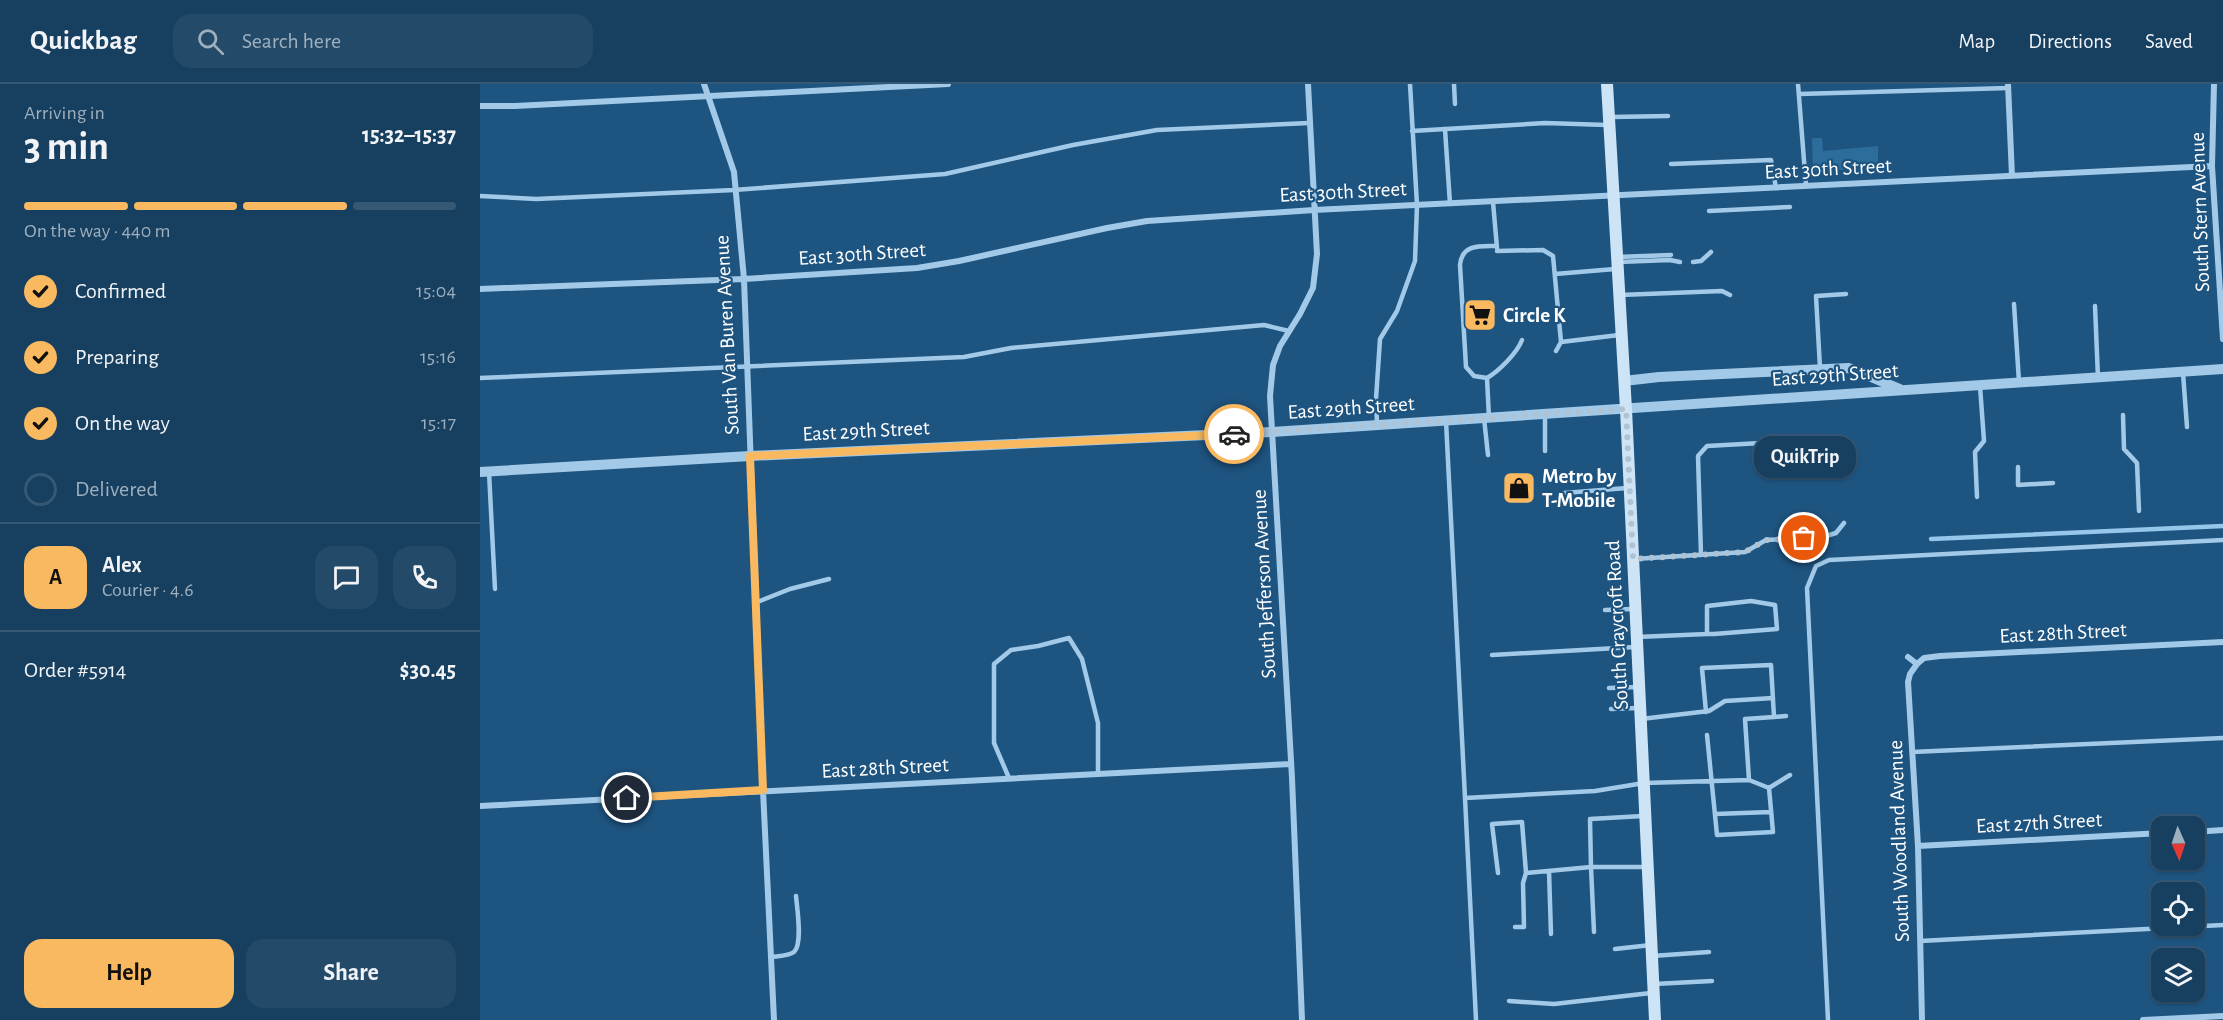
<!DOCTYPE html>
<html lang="en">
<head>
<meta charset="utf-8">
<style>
	:root { --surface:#163f60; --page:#234a69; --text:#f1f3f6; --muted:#9eafbd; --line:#355875; --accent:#f8b960 }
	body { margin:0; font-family:"Alegreya Sans",sans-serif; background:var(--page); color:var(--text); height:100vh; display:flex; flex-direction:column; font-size:22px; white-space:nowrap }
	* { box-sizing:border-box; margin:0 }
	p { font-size:20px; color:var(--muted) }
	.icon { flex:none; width:33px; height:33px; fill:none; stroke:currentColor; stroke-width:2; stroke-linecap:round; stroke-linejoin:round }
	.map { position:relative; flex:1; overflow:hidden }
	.side { display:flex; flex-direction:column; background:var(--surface); width:480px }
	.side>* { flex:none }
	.needle { width:39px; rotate:177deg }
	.buttons { position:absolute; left:1671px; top:732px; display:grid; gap:12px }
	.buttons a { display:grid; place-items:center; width:54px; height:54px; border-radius:12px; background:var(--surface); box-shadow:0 2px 4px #0004,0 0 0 2px var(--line); font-size:30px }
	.pin { position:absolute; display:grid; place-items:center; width:51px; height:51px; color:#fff; margin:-26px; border:3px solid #fff; border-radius:50%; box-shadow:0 2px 6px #0007 }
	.courier { position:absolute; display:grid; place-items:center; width:60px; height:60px; margin:-30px; border:4px solid #f8b960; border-radius:50%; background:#fff; color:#222; box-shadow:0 2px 8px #0007 }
	.bubble { position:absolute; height:42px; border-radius:18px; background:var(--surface); box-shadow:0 2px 4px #0004,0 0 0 2px var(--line); font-size:20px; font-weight:700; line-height:42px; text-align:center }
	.head em { font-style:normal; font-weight:700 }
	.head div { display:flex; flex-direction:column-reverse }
	.head { display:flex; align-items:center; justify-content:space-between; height:102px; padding:0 24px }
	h1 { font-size:39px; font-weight:700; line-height:45px }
	.bar { display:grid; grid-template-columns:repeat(4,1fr); gap:9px 6px; align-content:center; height:72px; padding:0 24px }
	.bar i { height:8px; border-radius:4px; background:var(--line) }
	.bar .selected { background:var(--accent) }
	.bar p { grid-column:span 4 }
	.line { display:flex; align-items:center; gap:15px; padding:0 24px; border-top:2px solid var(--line) }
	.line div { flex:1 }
	.round { display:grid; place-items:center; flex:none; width:63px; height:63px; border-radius:18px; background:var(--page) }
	ol { padding:0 24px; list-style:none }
	li { display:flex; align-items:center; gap:18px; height:66px }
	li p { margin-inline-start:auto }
	li .icon { padding:6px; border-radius:50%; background:var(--accent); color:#111; stroke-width:4 }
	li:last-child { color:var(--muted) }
	li i { width:33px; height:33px; border:3px solid var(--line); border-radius:50% }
	.primary-button { display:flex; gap:12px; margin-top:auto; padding:12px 24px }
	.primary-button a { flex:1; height:69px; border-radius:18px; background:var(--accent); color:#111; font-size:24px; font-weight:700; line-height:69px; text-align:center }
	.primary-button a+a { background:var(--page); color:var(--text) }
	header { display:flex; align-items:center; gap:36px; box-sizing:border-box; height:84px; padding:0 30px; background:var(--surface); border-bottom:2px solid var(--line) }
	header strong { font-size:28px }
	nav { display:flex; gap:33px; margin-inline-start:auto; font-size:21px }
	.search { width:420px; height:54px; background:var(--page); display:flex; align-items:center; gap:15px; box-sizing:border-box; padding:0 21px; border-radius:18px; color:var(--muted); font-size:22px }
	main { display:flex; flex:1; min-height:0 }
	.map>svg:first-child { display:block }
	.green { fill:#2d6d9c }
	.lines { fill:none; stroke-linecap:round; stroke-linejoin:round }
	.stream { stroke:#95c7ea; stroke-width:4.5 }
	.service { stroke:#a2cae8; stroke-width:4.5 }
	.minor { stroke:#a2cae8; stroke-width:6 }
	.tertiary { stroke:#a2cae8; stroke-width:10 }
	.secondary { stroke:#cde4f7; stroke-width:12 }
	.done { stroke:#b0c3d3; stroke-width:6; stroke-dasharray:0 10.8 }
	.route { stroke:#f8b960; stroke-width:8 }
	.labels { text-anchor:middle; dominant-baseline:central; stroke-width:4.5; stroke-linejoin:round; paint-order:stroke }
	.street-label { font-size:21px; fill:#fff; stroke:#1e5480 }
	.poi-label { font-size:21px; font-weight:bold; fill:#fff; stroke:#1e5480; text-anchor:start }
</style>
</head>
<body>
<header>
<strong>Quickbag</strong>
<div class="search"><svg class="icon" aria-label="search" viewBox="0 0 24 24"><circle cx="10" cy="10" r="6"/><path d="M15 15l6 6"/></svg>Search here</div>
<nav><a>Map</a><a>Directions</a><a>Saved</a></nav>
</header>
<main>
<section class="side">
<div class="head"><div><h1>3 min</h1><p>Arriving in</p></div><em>15:32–15:37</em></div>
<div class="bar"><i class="selected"></i><i class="selected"></i><i class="selected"></i><i></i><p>On the way · 440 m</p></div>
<ol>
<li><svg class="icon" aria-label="check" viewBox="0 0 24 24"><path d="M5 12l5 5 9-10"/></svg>Confirmed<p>15:04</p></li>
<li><svg class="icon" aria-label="check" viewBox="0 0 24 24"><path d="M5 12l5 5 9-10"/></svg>Preparing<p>15:16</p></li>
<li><svg class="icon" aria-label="check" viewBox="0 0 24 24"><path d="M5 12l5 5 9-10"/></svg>On the way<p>15:17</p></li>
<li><i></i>Delivered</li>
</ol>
<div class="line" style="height:108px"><b class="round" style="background:var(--accent);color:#111">A</b><div><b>Alex</b><p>Courier · 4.6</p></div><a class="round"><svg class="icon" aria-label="chat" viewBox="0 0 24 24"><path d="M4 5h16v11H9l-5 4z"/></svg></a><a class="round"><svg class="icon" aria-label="phone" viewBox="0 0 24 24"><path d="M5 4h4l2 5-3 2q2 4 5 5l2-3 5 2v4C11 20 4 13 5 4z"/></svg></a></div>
<div class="line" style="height:78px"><div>Order #5914</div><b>$30.45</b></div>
<div class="primary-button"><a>Help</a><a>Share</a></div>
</section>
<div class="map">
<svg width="1743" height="936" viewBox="0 0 1743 936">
	<rect width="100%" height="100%" fill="#1e5480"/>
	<path class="green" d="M1332,54h10l1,13 55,-5v23l-65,2z"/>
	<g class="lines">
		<path class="stream" d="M1451,455l292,-13"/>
		<path class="service" d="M974,0l1,20
			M1318,0l8,102
			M1319,10l210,-6
			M1131,33l57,-1
			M965,45l5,75
			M932,47l133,-8 62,2
			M1191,80l100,-4 5,28
			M0,112l56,3 198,-9 211,-16 128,-29 84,-15 152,-7
			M1013,118l4,46
			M1229,127l81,-4
			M1017,167l46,-1 10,6 8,86 -5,9
			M1137,173l54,-2
			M1138,178l52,-2 10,2
			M1213,178l8,-1 10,-9
			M1075,190l60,-5
			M1140,211l102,-4 8,4
			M1534,220l5,78
			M1615,222l3,72
			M1081,258l58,-7
			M1340,284l-4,-72 30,-2
			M1703,289l4,54
			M0,294l484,-21 47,-9 253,-23 25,6
			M1007,294l-13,-2 -8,-9 -6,-102c2,-21 20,-19 36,-19
			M1065,330v37
			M1643,331l1,34 13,14 2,48
			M1004,334l4,37
			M1009,334l-2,-40c12,-7 30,-25 35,-38
			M966,337l19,377
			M897,340l-1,-25 4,-60 17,-28 18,-50 2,-56 -7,-121
			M1538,383v18l35,-2
			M9,388l6,117
			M1084,409l63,-5
			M1497,413l-2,-45 9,-11 -4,-55
			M1221,471l-3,-99 9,-10 54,-3
			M1154,475l111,-7 21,-12 57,-3 13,-4 8,-10
			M275,519l35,-14 39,-10
			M1125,526l28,-1
			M1157,553l70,-3h7l63,-5 -2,-24 -24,-4 -44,5v28
			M1012,571l143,-8
			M1129,604l30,-1
			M1131,625l27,-1
			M1226,628l-4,-44 69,-3 3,52 -29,2 4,61
			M1294,633l12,-1
			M1161,635l68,-8 16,-10 48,-3
			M1432,668l311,-14
			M529,694l-15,-35v-79l17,-14 27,-4 31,-8 13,21 16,64v51
			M1289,704l21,-13
			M1235,730l56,-2
			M1163,732l-53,3 1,48h55
			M1069,787l2,63
			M1018,789l-6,-49 30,-2 4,51 65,-6 3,65
			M1035,843h9l-1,-44 3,-10
			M1440,857l303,-16
			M1135,865l36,-4
			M1172,872l57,-4
			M291,873c7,-1 18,-1 23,-5 9,-8 3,-44 2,-56
			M1174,900l58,-3
			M1029,917l45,3 97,-11
			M996,936l-11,-222 130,-7 49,-8 105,-3 20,8 4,44 -56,3 -10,-100
			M1348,936l-21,-432 9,-22 13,-6 394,-20"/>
		<path class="minor" d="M224,0l30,88 10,107 19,511 11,230
			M1528,0l4,92
			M1734,0l-2,82 11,173
			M0,22h35l433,-22
			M0,205l264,-10 173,-11 42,-7 148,-33 40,-7 167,-11 898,-44
			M1428,573l9,7 7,-6 16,-2 283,-14
			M1437,580l-7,10 -2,8 10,164 4,174
			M0,722l811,-42
			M1714,748l29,-2
			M1438,762l244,-13
			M822,936l-10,-242 -22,-382 3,-31 7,-19 20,-32 13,-26 4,-34 -9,-170
			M1663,936l80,-4"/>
		<path class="tertiary" d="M1144,297l35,-4 190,-9 51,21
			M0,388l270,-16 522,-24 951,-63"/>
		<path class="secondary" d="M1127,0l19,325 29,611"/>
	</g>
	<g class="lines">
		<path class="done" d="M754,350l392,-25 7,150 112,-7 21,-12 38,-2"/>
		<path class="route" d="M147,714l136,-8 -13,-334 484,-22"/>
	</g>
	<defs>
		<g id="supermarket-square" transform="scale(1.725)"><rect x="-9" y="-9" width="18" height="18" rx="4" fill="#f8b960" stroke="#1e5480"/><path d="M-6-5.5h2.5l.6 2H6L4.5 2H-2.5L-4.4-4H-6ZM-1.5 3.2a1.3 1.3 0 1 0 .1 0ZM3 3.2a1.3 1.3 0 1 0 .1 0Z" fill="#111"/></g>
		<g id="shop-square" transform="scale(1.725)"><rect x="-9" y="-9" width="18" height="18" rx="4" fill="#f8b960" stroke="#1e5480"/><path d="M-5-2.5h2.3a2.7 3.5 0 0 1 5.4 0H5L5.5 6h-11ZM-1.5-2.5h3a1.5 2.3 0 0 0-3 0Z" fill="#111"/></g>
	</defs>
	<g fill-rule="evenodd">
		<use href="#supermarket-square" x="1000" y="231"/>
		<use href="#shop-square" x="1039" y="404"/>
	</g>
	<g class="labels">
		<g class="street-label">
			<text transform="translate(1348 85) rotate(-3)">East 30th Street</text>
			<text transform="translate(863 108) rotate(-3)">East 30th Street</text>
			<text transform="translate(1720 128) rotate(-92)">South Stern Avenue</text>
			<text transform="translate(382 170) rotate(-4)">East 30th Street</text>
			<text transform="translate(247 251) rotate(-93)">South Van Buren Avenue</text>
			<text transform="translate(1355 291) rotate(-4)">East 29th Street</text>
			<text transform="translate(871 324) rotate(-4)">East 29th Street</text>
			<text transform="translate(386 347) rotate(-3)">East 29th Street</text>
			<text transform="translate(784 500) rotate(-93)">South Jefferson Avenue</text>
			<text transform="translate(1137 541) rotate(-93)">South Craycroft Road</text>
			<text transform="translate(1583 549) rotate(-3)">East 28th Street</text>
			<text transform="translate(405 684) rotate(-3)">East 28th Street</text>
			<text transform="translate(1559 739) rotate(-3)">East 27th Street</text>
			<text transform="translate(1419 757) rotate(-92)">South Woodland Avenue</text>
		</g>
		<g class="poi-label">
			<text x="1023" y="231">Circle K</text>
			<text x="1062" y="392">Metro by<tspan x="1062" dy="24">T-Mobile</tspan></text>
		</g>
	</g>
</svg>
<div class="buttons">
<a><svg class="needle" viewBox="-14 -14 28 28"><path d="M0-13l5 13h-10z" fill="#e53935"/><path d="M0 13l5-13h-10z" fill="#9eafbd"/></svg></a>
<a><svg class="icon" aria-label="locate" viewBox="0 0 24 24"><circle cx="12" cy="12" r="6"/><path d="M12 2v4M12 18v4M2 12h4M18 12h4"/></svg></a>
<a><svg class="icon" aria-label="layers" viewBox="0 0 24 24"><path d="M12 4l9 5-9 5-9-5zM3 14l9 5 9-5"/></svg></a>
</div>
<div class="pin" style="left:1324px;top:454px;background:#ea580c"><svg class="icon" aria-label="bag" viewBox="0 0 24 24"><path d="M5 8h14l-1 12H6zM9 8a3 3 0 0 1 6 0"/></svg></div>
<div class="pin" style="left:147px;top:714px;background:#1f2937"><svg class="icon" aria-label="home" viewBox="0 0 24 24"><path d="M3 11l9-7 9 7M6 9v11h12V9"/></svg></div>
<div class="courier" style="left:754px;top:350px"><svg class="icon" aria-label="car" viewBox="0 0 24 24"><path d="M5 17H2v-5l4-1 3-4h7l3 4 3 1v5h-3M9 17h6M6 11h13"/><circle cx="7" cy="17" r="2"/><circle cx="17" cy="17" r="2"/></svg></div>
<div class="bubble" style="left:1274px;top:352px;width:102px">QuikTrip</div>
</div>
</main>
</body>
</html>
